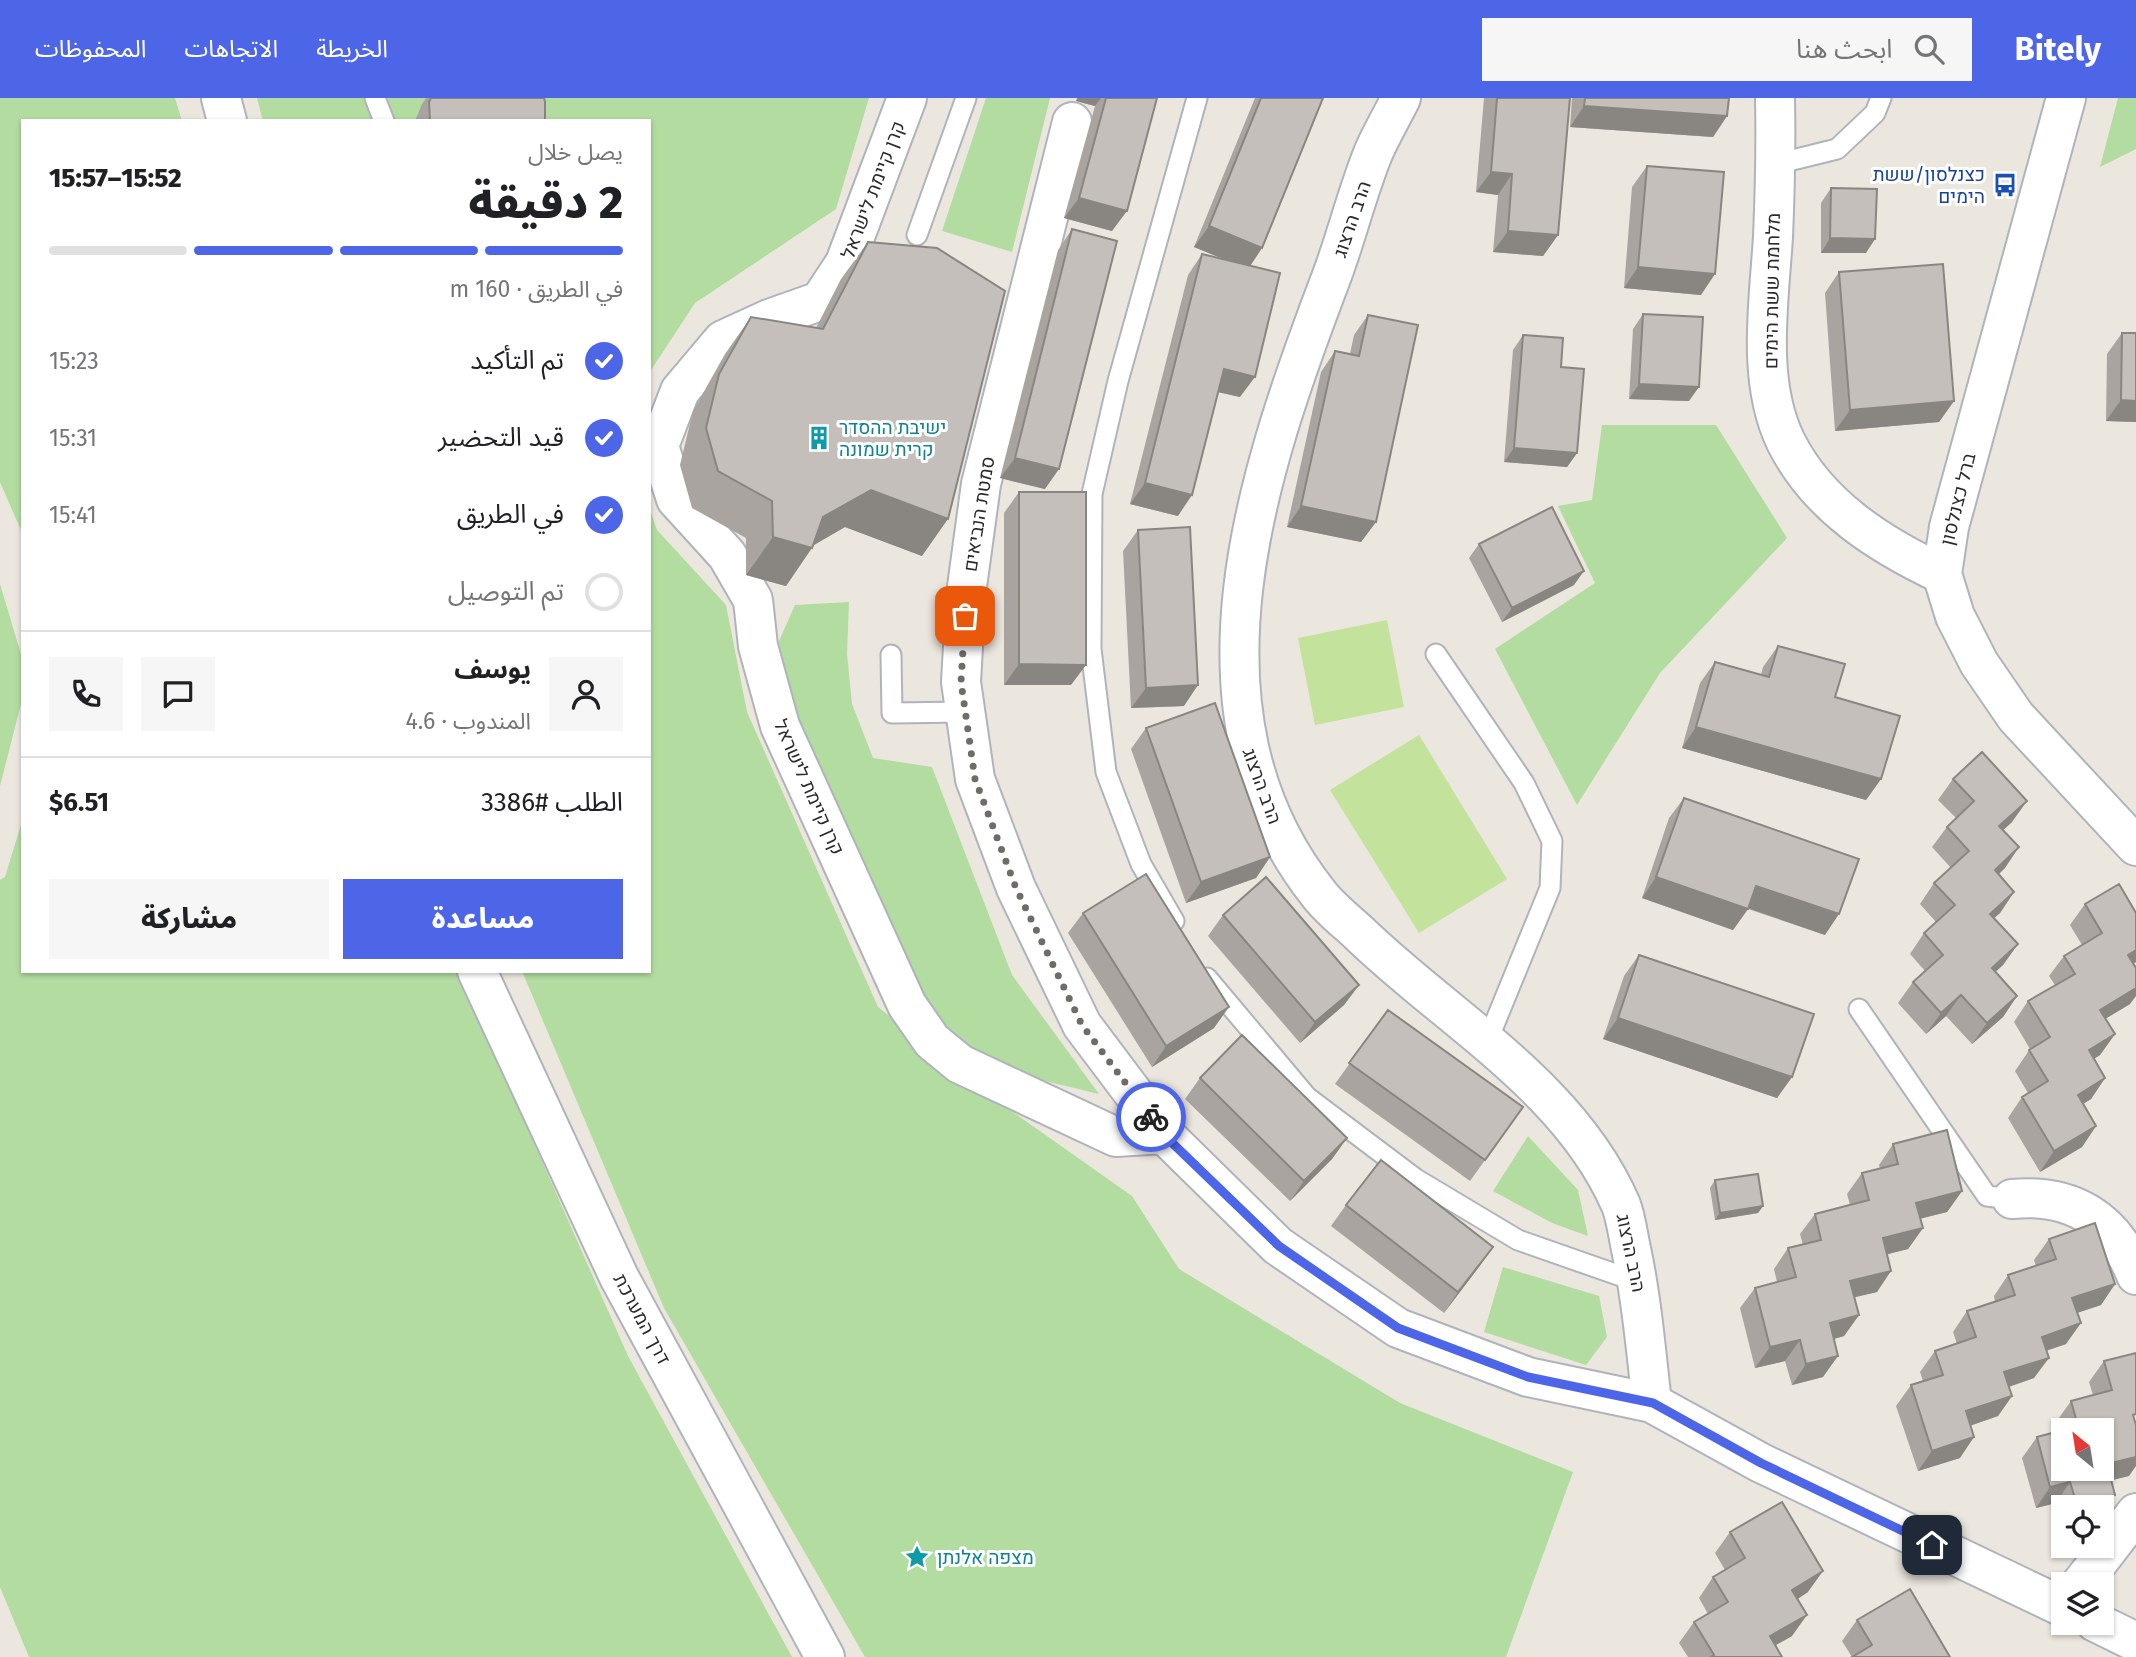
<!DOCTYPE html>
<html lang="ar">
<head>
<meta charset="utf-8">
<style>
	:root { --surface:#fff; --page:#f6f6f6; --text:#202124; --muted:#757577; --line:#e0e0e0; --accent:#4d66e8 }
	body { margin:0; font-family:"Fira Sans","Noto Sans Arabic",Heebo,sans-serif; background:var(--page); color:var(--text); direction:rtl; height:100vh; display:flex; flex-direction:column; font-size:26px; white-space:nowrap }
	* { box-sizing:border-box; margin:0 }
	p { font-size:23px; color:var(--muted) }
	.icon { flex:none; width:38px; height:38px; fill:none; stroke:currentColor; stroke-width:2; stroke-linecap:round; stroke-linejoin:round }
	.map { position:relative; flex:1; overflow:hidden; direction:ltr }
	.side { position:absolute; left:21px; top:21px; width:630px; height:854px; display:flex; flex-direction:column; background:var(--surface); border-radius:0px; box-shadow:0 2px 5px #0004; direction:rtl }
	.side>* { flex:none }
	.needle { width:46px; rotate:330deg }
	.tools { position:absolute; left:2051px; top:1320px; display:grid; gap:14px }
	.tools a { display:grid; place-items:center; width:63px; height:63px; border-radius:0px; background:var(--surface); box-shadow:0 2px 5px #0004; font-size:35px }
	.pin { position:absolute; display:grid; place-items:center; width:60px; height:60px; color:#fff; margin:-30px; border-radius:14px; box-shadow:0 4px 10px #0006 }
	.courier { position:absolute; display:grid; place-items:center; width:70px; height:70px; margin:-35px; border:5px solid #4d66e8; border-radius:50%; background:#fff; color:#222; box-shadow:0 2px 9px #0007 }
	.head em { font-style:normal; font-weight:800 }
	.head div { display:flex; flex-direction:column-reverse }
	.head { display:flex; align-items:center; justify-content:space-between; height:119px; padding:0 28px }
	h1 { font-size:46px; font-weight:800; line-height:52px }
	.bar { display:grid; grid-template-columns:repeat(4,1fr); gap:10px 7px; align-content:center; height:84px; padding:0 28px }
	.bar i { height:9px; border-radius:5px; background:var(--line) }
	.bar .current { background:var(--accent) }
	.bar p { grid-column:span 4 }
	.line { display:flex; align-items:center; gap:18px; padding:0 28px; border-top:2px solid var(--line) }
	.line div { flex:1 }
	.round { display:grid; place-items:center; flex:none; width:74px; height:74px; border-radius:0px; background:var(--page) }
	ol { padding:0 28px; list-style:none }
	li { display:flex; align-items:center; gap:21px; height:77px }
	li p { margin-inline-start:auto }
	li .icon { padding:7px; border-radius:50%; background:var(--accent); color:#fff; stroke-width:4 }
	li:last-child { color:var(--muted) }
	li i { width:38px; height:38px; border:4px solid var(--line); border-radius:50% }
	.primary-button { display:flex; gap:14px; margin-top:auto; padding:14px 28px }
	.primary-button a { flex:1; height:80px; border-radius:0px; background:var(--accent); color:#fff; font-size:28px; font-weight:800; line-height:80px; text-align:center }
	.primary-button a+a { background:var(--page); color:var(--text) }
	header { display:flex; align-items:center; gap:42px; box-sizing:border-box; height:98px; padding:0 35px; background:var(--accent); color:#fff }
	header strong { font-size:33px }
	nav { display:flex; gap:38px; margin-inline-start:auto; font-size:24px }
	.search { width:490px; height:63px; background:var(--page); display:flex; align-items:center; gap:18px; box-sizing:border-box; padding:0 24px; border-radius:0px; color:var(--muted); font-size:26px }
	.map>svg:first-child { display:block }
	.green { fill:#b2dca0 }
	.pitch { fill:#c3e29c }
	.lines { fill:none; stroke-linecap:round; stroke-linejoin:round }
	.service-casing { stroke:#b1b3bc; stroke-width:23 }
	.minor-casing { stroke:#b1b3bc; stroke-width:42 }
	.service { stroke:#fff; stroke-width:19 }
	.minor { stroke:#fff; stroke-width:38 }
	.wall { fill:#a9a4a0 }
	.shaded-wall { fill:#898682 }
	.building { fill:#c4bfba; stroke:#898682; stroke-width:2; fill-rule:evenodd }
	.done { stroke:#6e6c69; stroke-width:7; stroke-dasharray:0 12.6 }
	.route { stroke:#4d66e8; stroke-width:9 }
	.labels { text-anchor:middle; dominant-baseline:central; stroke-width:6; stroke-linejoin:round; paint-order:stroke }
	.transit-label { font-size:19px; fill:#164399; stroke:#fff; text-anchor:end }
	.street-label { font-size:19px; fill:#2a2a2a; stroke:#fff }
	.culture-label { font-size:19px; fill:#0d838f; stroke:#fff; text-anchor:start }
</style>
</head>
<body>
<header>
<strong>Bitely</strong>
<div class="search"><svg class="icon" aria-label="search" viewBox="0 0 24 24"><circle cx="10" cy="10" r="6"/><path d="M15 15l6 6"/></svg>ابحث هنا</div>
<nav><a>الخريطة</a><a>الاتجاهات</a><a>المحفوظات</a></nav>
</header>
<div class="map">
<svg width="2136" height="1559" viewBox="0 0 2136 1559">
	<rect width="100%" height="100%" fill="#ebe6de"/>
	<path class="green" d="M0,0h175l7,23h-159v414l-23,-53z
		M257,0h612l-33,111 -141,94 -46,70v-252h-386z
		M986,0h64l-38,154 -70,-21z
		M2118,0h18v51l-36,18z
		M1602,327h114l71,113 -127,135 -83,132 -82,-156 100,-66 -37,-77 34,-6z
		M649,409l8,23 69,75 21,107 131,295 108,86 146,103 47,73 221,134 173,69 -67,185h-641l-201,-349 -142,-337h127z
		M0,486l23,77v35l-23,90z
		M849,504l-2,52 5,50 21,54 59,9 80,208 87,119 -83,-20 -70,-37 -28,-40 -133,-291 -6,-65 16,-36z
		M23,720v153h435l170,385 164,301h-763l-29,-70v-707l5,-3z
		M1528,1038l50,54 10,46 -36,-13 -59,-32z
		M1503,1169l96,29 8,41 -21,28 -102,-33z"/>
	<path class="pitch" d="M1387,522l17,87 -89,18 -17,-87z
		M1419,637l88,144 -88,54 -89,-143z"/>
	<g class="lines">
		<g class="service-casing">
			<path id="service" d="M375,0l9,23
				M1776,66l61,-15 38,-36 6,-15
				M917,137l49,-137
				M1436,556l88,129 28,58 -2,47 -63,154
				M891,557l1,58 73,-1
				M1174,823l-33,-57 -35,-92 -15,-123 1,-155 26,-113 79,-283
				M1207,880l100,119 109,82 102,61 120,42
				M1859,911l128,187 25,3"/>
		</g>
		<g class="minor-casing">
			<path id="minor" d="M221,0l6,23
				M907,0l-62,165 -25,38 -51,18 -46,21 -43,51 -21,55 17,53 51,56 26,45 5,46 22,80 127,279 25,36 28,23 156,73 48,-3
				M1401,0c-9,18 -19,35 -27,53 -17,41 -27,85 -43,127 -73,192 -157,433 -13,615 11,15 28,28 42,41 89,86 210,153 261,271 5,13 7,30 10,44 11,51 15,103 21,154
				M1775,0c1,46 0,92 -2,139 -4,65 -17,144 13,205 32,64 94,103 156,132
				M2066,0l-117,429 -7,47 13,42 24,47 37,54 120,129
				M1072,24l-91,362 -15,110 -5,88 14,97 41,109 66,137 82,109 114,112 120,82 130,49 124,26 109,60 302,144
				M477,873l142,306 206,380
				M2012,1101c59,-6 102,20 124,76
				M2081,1486l55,-71
				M2095,1524l41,20"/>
		</g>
		<use href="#service" class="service"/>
		<use href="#minor" class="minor"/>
	</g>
	<path class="wall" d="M426,0h118l1,23h-130l7,-17z
		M1077,0h80l-45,133 -48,-13 31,-112 -19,-5z
		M1255,0h68l-61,150 -12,18 -10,131 -22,-5 -40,124 -48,-12 58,-229 14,-21 21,5 -29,-12z
		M1484,0h86l-12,137 -15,21 -50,-4 5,-57 -22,-3z
		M1572,0h157l-2,18 -14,21 -143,-10z
		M1647,68l54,129 -77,-7 8,-101z
		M1831,90l35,65h-45v-50z
		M1072,131l-27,260 -45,-11 58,-228z
		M868,144l54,314 -77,-29 -32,18 -27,41 -40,-11v-37l-54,-30 -12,-43 13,-54 32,-57 26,-37 65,11 25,-49z
		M1839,174l115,129 -15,21 -104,9 -10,-138z
		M1643,216l46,87 -60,-2 4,-70z
		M1368,217l8,207 -15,20 -74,-15 34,-155 14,-21 15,3 4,-19z
		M2122,235h14v89l-30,-1 1,-67z
		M1523,237l54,118 -10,14 -63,-5 9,-112z
		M1019,394l52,193h-67v-172z
		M1138,432l46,176 -53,2 -8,-157z
		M1479,446l95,41 -72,37 -33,-64z
		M1778,548l57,51 46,82 -15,21 -184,-52 18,-65 15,-21 46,13 2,-8z
		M1146,630l124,129 -14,21 -70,25 -55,-154z
		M1953,681l59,43 -9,8 2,38 -6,6 15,18 -14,21 -6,5 24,26 -15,21 -8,7 22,24 -14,21 -31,27 -26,-28 -20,18 -28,-31 15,-21 12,-11 -15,-17 14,-21 12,-11 -16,-18 14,-21 17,-15 -19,-21 15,-20 9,-9 -18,-18z
		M1684,700l141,137 -77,-26 -15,21 -91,-32 27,-80z
		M2085,806l51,9v49l-3,2 -3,40 -25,15 10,15 -15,21 -6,4 11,19 -14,21 -8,5 13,22 -14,21 -42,25 -32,-54 14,-21 6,-4 -13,-22 15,-22 -16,-27 14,-21 27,-16 -6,-9 15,-20 18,-11 -12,-20z
		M1083,815l131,115 -62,39 -84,-134z
		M1223,817l136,70 -15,20 -44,38 -92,-107z
		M1639,857l153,122 -15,21 -174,-59 21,-63z
		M1388,912l135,97 -53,74 -135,-97z
		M1200,980l147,60 -15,21 -42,42 -105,-102z
		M1893,1046l69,47 -15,21 -27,7 3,9 -15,21 -21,5 -10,38 -23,5 5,18 -15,21 -10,3 -11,38 -31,8 -7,-24 -30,7 -15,-60 15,-20 22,-6 -3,-13 14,-21 15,-3 -3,-11 15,-20 35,-9 -3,-11 15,-21 18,-4 -1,-4z
		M1715,1082l48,26 -5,7 -43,7 -5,-32z
		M1346,1107l147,42 -49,66 -113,-87z
		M2049,1141l66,45 -14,21 -24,8 -11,31 -20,7 -12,27 -25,9 3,9 -14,20 -28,10 -10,32 -42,13 -22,-65 15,-21 12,-4 -3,-9 15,-21 22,-7 -4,-12 14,-21 28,-9 -1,-6 14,-21 28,-9 -2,-6z
		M2136,1255l-7,123 -18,4 4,15 -13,19v-7h-39v19h-1l-6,-23 -20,5 -14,-50 15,-21 22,-6 -3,-9 15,-21 22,-6 -4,-13 15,-21z
		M1730,1434l78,60 -10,7 -6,37 -17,9 7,12h-94l-9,-14 15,-21 14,-8 -9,-16 14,-21 12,-7 -10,-17z
		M1857,1522l93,37h-98l-10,-16z"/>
	<path class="shaded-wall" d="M1078,0h23l-6,8 -19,-5z
		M1584,8l143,10 -14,21 -143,-10z
		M1491,74l21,2 -14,21 -22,-3z
		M1079,100l48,13 -15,20 -48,-13z
		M1209,128l53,22 -14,21 -54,-22z
		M1508,133l50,4 -15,21 -50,-4z
		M1830,140l45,1 -9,14h-45z
		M1638,169l77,7 -14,21 -77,-7z
		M1224,271l31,8 -15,20 -31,-7z
		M1639,286l60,3 -10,14 -60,-2z
		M2121,302l15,1v21l-30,-1z
		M1954,303l-15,21 -104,9 15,-21z
		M1514,350l63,5 -10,14 -63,-5z
		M1015,360l44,11 -14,20 -45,-11z
		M1145,385l47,12 -14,21 -48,-12z
		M871,392l77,29 -26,37 -77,-29 -36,21h3l-26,38 -40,-11 27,-38 50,-20z
		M1301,408l75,16 -15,20 -74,-15z
		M1584,473l-10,14 -72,37 10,-14z
		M1019,566l67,1 -15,20h-67z
		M1198,587l-14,21 -53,2 15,-20z
		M1696,629l185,52 -15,21 -184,-52z
		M2027,703l-15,21 -27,25 14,-21z
		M2019,749l-14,21 -25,23 15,-21z
		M1270,759l-14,21 -70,25 15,-21z
		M1656,779l92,32 -15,21 -91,-32z
		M1756,788l83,28 -14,21 -83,-29z
		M2014,794l-14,21 -25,22 15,-21z
		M2018,846l-15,21 -26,24 15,-21z
		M2136,852v12l-23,14 15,-21z
		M1359,887l-15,20 -44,38 15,-21z
		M2136,890v8l-6,8 -45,27 15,-21z
		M1961,897l-15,21 -20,18 15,-21z
		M2017,898l-14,21 -31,27 15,-21z
		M1229,909l-15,21 -62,39 14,-21z
		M1618,920l174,59 -15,21 -174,-59z
		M2115,936l-15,21 -26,16 15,-21z
		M2105,980l-14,21 -28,17 15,-21z
		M2096,1028l-14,21 -42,25 14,-21z
		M1347,1040l-15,21 -42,42 14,-20z
		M1962,1093l-15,21 -46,11 15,-20z
		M1763,1108l-5,7 -43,7 5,-7z
		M1923,1130l-15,21 -39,10 14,-21z
		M1493,1149l-14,20 -35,46 14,-21z
		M1891,1173l-14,21 -42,10 15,-21z
		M2115,1186l-14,21 -43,14 14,-21z
		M1859,1217l-15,21 -29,8 15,-21z
		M2081,1225l-15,21 -39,13 15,-20z
		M1800,1242l-15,21 -30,7 15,-21z
		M1838,1258l-15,21 -31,8 14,-21z
		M2049,1260l-15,20 -44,15 14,-21z
		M2012,1298l-14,20 -47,16 15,-21z
		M1974,1339l-14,21 -42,13 14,-20z
		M2136,1359v9l-7,10 -37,9 15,-21z
		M2070,1384l-14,21 -20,5 14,-21z
		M2115,1397l-13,19v-7h-26l1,-2z
		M1823,1473l-15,21 -30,19 14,-21z
		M1807,1517l-15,21 -37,21 15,-21z"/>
	<path class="building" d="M431,0h113l1,4v19h-115l-1,-19z
		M1106,0h51l-30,113 -48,-13z
		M1261,0h62l-61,150 -53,-22z
		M1497,0h73l-12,137 -50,-4 4,-57 -21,-2z
		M1585,0h144l-2,18 -143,-10z
		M1647,68l77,6 -9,102 -77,-7z
		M1831,90l46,1 -2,50 -45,-1z
		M1072,131l45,12 -58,228 -44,-11z
		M868,144l69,6 68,43 -57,228 -77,-29 -48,27 -11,31 -39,-11 -1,-36 -54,-30 -12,-43 13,-54 32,-57 72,12z
		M1202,156l78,19 -25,104 -31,-8 -32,126 -47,-12z
		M1943,166l11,137 -104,9 -11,-138z
		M1643,216l60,3 -4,70 -60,-3z
		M1368,217l50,10 -42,197 -75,-16 34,-155 24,5z
		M2122,235h14v68l-15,-1z
		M1523,237l40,3 -2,29 23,2 -7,84 -63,-5z
		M1019,394h67v173l-67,-1z
		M1552,409l32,64 -72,37 -33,-64z
		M1190,429l8,158 -52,3 -8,-158z
		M1778,548l67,18 -10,33 65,19 -19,63 -185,-52 19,-65 54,15z
		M1215,605l55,154 -69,25 -55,-154z
		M1982,654l45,49 -28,25 20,21 -24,23 19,22 -24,22 28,30 -26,24 25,28 -30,27 -26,-28 -20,18 -28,-31 30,-27 -19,-22 31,-28 -21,-22 35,-32 -22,-24 27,-26 -21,-22z
		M1684,700l175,61 -20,55 -83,-28 -8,23 -92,-32z
		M1146,776l83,133 -63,39 -83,-133z
		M1266,779l93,108 -44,37 -92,-107z
		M2119,786l17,29v37l-8,5 8,13v20l-36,22 15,24 -26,16 16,28 -27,17 18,31 -42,25 -32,-54 26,-16 -19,-31 21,-13 -22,-36 47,-27 -11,-18 38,-23 -17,-29z
		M1639,857l175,59 -22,63 -174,-59z
		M1388,912l135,97 -38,53 -136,-97z
		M1242,937l105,103 -43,43 -104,-103z
		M1947,1032l15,61 -46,12 7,25 -40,10 8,33 -41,10 9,34 -29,8 8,33 -32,8 -6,-24 -30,7 -15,-59 41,-11 -8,-29 33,-8 -6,-26 54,-14 -7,-27 36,-9 -5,-20z
		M1381,1062l112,87 -35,45 -112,-87z
		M1758,1076l5,32 -43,7 -5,-33z
		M2095,1125l20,61 -43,14 9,25 -39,14 7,21 -45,14 8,24 -46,15 8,26 -42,14 -21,-66 32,-10 -8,-24 41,-14 -9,-26 48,-16 -7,-20 48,-16 -7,-20z
		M2136,1255v61l-3,1 3,10v32l-29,7 8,31 -38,10 -7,-23 -20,5 -13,-50 41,-11 -7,-25 41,-11 -8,-29zM2063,1332h39v38h-39z
		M1782,1404l41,69 -31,19 15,25 -37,21 12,21h-71l3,-2 -20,-33 34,-20 -15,-25 32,-19 -15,-26z
		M1910,1491l40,68h-98l20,-12 -15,-25z"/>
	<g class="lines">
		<path class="done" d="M965,518l-4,66 14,97 41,109 66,137 69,92"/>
		<path class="route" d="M1151,1019l13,18 115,111 119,82 130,49 125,26 108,60 171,82"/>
	</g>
	<defs>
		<g id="bus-bare" transform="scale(1.89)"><path d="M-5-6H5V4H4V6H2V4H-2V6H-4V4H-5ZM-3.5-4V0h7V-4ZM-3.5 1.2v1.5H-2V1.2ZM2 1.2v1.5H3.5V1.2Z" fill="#1a4fb4" stroke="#fff" stroke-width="2.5" paint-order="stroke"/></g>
		<g id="building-bare" transform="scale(1.89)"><path d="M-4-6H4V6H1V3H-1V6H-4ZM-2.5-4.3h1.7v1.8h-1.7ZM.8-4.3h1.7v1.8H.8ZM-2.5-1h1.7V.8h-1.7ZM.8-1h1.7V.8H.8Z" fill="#0f9aa8" stroke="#fff" stroke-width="2.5" paint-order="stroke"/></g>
		<g id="sight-bare" transform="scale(1.89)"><path d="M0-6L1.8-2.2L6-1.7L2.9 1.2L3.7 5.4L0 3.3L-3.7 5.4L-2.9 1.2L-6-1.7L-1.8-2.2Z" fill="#0f9aa8" stroke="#fff" stroke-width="2.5" paint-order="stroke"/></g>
	</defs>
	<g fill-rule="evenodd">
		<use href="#bus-bare" x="2005" y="87"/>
		<use href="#building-bare" x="819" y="340"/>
		<use href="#sight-bare" x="917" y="1459"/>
	</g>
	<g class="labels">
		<g class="transit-label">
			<text x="1985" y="76">כצנלסון/ששת<tspan x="1985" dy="22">הימים</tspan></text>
		</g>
		<g class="street-label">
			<text transform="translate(873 92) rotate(-69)">קרן קיימת לישראל</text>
			<text transform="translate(1352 121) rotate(-71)">הרב הרצוג</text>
			<text transform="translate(1772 193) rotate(-89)">מלחמת ששת הימים</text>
			<text transform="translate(1958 401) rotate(-76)">ברל כצנלסון</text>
			<text transform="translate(979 416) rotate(-81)">סמטת הנביאים</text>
			<text transform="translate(1262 688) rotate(70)">הרב הרצוג</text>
			<text transform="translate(809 689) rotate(66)">קרן קיימת לישראל</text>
			<text transform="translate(1631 1155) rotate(78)">הרב הרצוג</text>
			<text transform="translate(642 1221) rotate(62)">דרך המערכת</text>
		</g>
		<g class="culture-label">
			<text x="839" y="329">ישיבת ההסדר<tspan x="839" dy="22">קרית שמונה</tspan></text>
			<text x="937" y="1459">מצפה אלנתן</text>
		</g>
	</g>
</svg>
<div class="tools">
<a><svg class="needle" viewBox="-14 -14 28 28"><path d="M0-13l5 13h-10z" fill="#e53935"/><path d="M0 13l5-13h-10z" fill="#757577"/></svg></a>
<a><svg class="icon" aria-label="locate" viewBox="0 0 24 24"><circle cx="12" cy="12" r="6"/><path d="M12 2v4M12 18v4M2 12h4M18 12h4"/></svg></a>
<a><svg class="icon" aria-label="layers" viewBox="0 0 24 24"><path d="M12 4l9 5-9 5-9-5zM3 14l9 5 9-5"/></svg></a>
</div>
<div class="pin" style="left:965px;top:518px;background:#ea580c"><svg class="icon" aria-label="bag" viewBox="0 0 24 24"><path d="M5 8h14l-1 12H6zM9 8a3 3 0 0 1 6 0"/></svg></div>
<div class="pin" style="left:1932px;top:1447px;background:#1f2937"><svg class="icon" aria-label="home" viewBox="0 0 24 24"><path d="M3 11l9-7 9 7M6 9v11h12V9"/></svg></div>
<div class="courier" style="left:1151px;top:1019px"><svg class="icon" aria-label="bike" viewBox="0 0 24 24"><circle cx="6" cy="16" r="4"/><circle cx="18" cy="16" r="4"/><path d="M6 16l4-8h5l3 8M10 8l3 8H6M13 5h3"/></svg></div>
<section class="side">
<div class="head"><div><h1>2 دقيقة</h1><p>يصل خلال</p></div><em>15:52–15:57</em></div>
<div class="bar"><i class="current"></i><i class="current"></i><i class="current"></i><i></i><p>في الطريق · 160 m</p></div>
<ol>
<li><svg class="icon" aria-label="check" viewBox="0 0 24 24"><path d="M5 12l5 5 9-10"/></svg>تم التأكيد<p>15:23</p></li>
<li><svg class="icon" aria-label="check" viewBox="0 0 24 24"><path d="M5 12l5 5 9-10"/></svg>قيد التحضير<p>15:31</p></li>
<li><svg class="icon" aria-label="check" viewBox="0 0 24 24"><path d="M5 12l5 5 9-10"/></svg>في الطريق<p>15:41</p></li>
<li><i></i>تم التوصيل</li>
</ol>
<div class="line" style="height:126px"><a class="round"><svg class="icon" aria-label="person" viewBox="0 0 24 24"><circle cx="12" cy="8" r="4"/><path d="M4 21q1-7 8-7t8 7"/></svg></a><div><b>يوسف</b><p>المندوب · 4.6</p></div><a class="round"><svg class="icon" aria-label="chat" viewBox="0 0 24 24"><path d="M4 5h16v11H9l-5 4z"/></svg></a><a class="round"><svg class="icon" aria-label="phone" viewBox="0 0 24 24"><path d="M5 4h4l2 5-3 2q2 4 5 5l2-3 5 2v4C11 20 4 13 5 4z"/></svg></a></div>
<div class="line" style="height:91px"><div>الطلب #3386</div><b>$6.51</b></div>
<div class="primary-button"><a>مساعدة</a><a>مشاركة</a></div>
</section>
</div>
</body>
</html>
